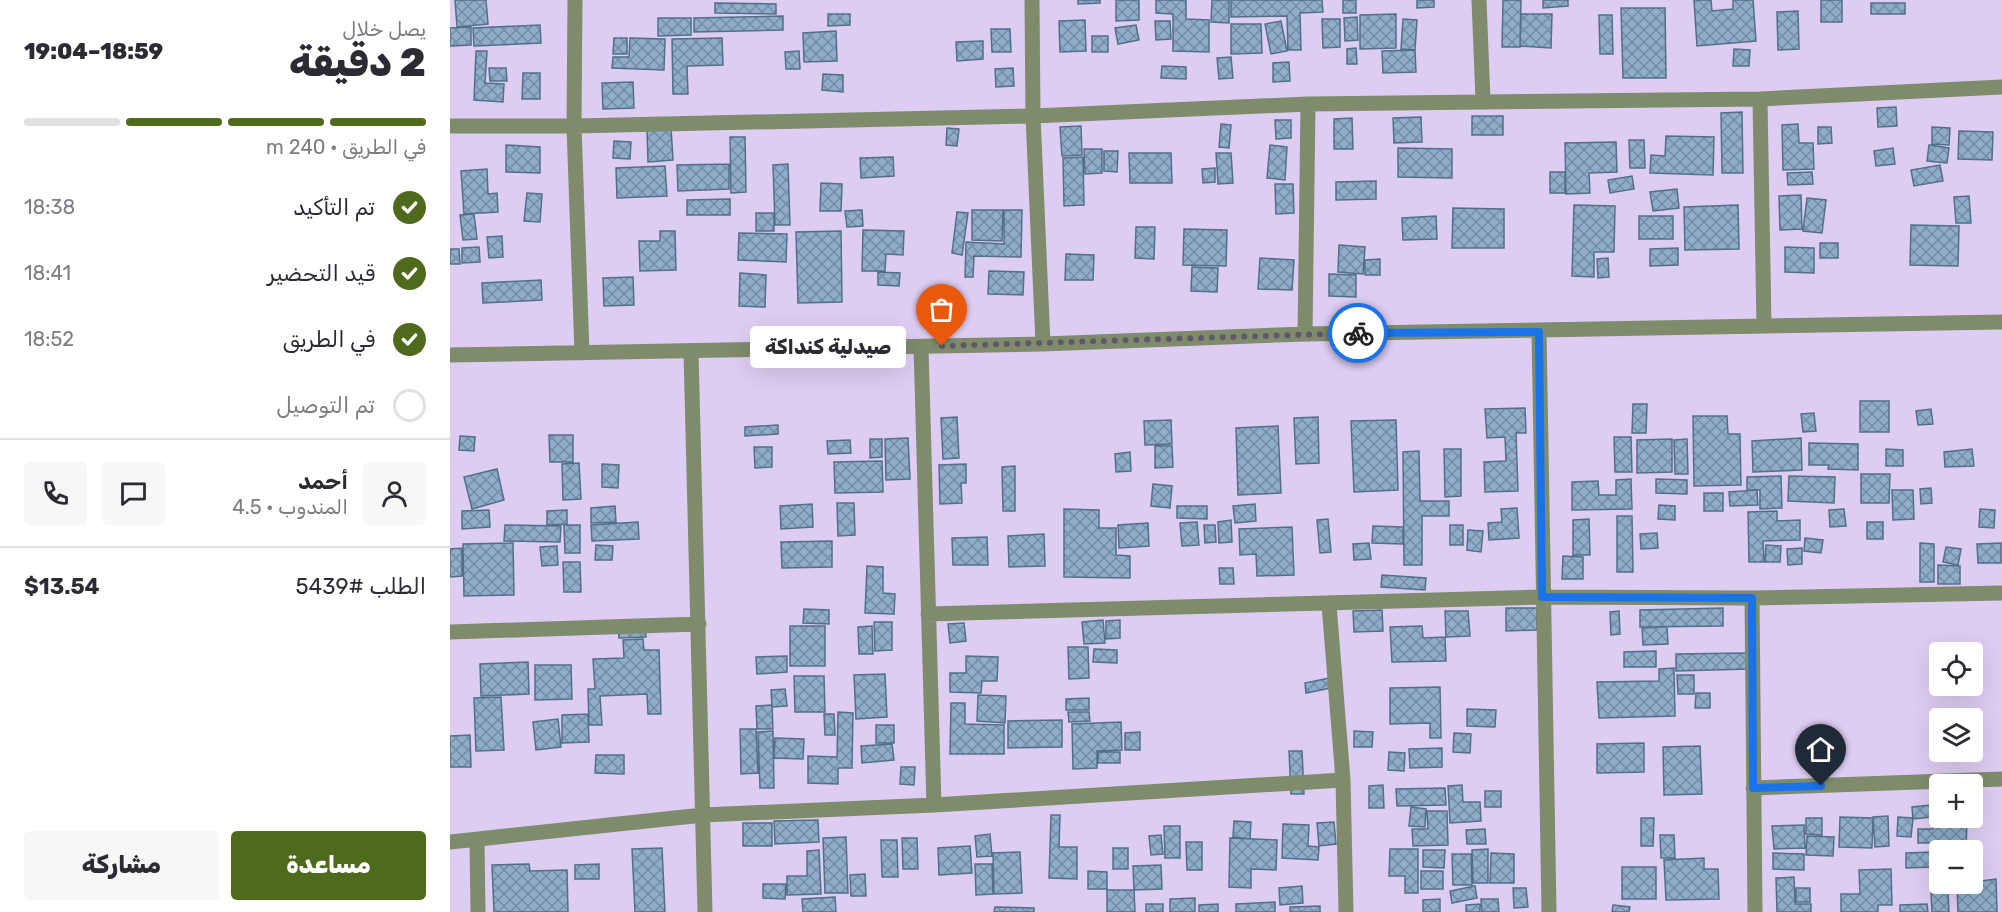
<!DOCTYPE html>
<html lang="ar">
<head>
<meta charset="utf-8">
<style>
	:root { --surface:#fff; --page:#f7f7f7; --text:#2b2b33; --muted:#7c7c81; --line:#e1e1e2; --accent:#506a1d }
	body { margin:0; font-family:Rubik,"Noto Naskh Arabic",sans-serif; background:var(--page); color:var(--text); direction:rtl; height:100vh; display:flex; flex-direction:column; font-size:22px; white-space:nowrap }
	* { box-sizing:border-box; margin:0 }
	p { font-size:20px; color:var(--muted) }
	.icon { flex:none; width:33px; height:33px; fill:none; stroke:currentColor; stroke-width:2; stroke-linecap:round; stroke-linejoin:round }
	.map { position:relative; flex:1; overflow:hidden; direction:ltr }
	.details { display:flex; flex-direction:column; background:var(--surface); width:450px }
	.details>* { flex:none }
	.fabs { position:absolute; left:1479px; top:642px; display:grid; gap:12px }
	.fabs a { display:grid; place-items:center; width:54px; height:54px; border-radius:6px; background:var(--surface); box-shadow:0 6px 24px #0002; font-size:30px }
	.pin { position:absolute; display:grid; place-items:center; width:51px; height:51px; color:#fff; margin:-62px -26px; border-radius:50% 50% 50% 0; rotate:-45deg; box-shadow:0 0 6px #0007 }
	.pin .icon { rotate:45deg }
	.courier { position:absolute; display:grid; place-items:center; width:60px; height:60px; margin:-30px; border:4px solid #1a73e8; border-radius:50%; background:#fff; color:#222; box-shadow:0 2px 8px #0007 }
	.bubble { position:absolute; height:42px; border-radius:6px; background:var(--surface); box-shadow:0 6px 24px #0002; font-size:20px; font-weight:800; line-height:42px; text-align:center; direction:rtl }
	.overview em { font-style:normal; font-weight:800 }
	.overview div { display:flex; flex-direction:column-reverse }
	.overview { display:flex; align-items:center; justify-content:space-between; height:102px; padding:0 24px }
	h1 { font-size:39px; font-weight:800; line-height:45px }
	.bar { display:grid; grid-template-columns:repeat(4,1fr); gap:9px 6px; align-content:center; height:72px; padding:0 24px }
	.bar i { height:8px; border-radius:4px; background:var(--line) }
	.bar .on { background:var(--accent) }
	.bar p { grid-column:span 4 }
	.line { display:flex; align-items:center; gap:15px; padding:0 24px; border-top:2px solid var(--line) }
	.line div { flex:1 }
	.round { display:grid; place-items:center; flex:none; width:63px; height:63px; border-radius:6px; background:var(--page) }
	ol { padding:0 24px; list-style:none }
	li { display:flex; align-items:center; gap:18px; height:66px }
	li p { margin-inline-start:auto }
	li .icon { padding:6px; border-radius:50%; background:var(--accent); color:#fff; stroke-width:4 }
	li:last-child { color:var(--muted) }
	li i { width:33px; height:33px; border:3px solid var(--line); border-radius:50% }
	.button { display:flex; gap:12px; margin-top:auto; padding:12px 24px }
	.button a { flex:1; height:69px; border-radius:6px; background:var(--accent); color:#fff; font-size:24px; font-weight:800; line-height:69px; text-align:center }
	.button a+a { background:var(--page); color:var(--text) }
	main { display:flex; flex:1; min-height:0 }
	.map>svg:first-child { display:block }
	.building { fill:url(#building-cross-hatch); stroke:#526f89; stroke-width:1.5 }
	.lines { fill:none; stroke-linecap:round; stroke-linejoin:round }
	.minor { stroke:#7e8c6b; stroke-width:15 }
	.done { stroke:#61576c; stroke-width:6; stroke-dasharray:0 10.8 }
	.route { stroke:#1a73e8; stroke-width:8 }
</style>
</head>
<body>
<main>
<div class="map">
<svg width="1552" height="912" viewBox="0 0 1552 912">
	<defs>
		<pattern id="building-cross-hatch" width="8" height="8" patternUnits="userSpaceOnUse" patternTransform="scale(1.5)"><rect width="8" height="8" fill="#8fadca"/><path d="M0 0l8 8M0 8l8-8" fill="none" stroke="#748ca4"/></pattern>
	</defs>
	<rect width="100%" height="100%" fill="#decdf2"/>
	<path class="building" d="M5,0h31l2,24 -31,3z
		M628,0h22v3l-22,1z
		M666,0h23v20l-23,1z
		M706,0h30v19l23,1v32l-36,-1v-37l-17,-1z
		M762,0h17v23l-18,-1z
		M781,0h91l1,12 -23,1 1,37h-13l-1,-34 -56,1z
		M893,0h13v13h-13z
		M967,0h17v7l-17,1z
		M1053,0h18l-1,47h-18z
		M1093,0h25v6l-25,2z
		M1244,0h17l1,11 21,-2v-9h20l3,41 -59,5z
		M1371,0h21v22h-21z
		M265,3l61,1v10l-61,-1z
		M1421,3h34v11h-34z
		M1171,8h44l1,70h-43z
		M1348,11l1,38 -21,1 -1,-38z
		M378,14h22v11l-22,1z
		M946,14v34l-36,1v-34z
		M1071,14h31l-1,34 -31,-2z
		M1149,15h13l1,39h-13z
		M333,16v14l-89,2v-14z
		M907,17l1,23 -13,1 -1,-23z
		M208,18h33v17l-33,1z
		M872,19h18v28l-17,1z
		M953,19l14,1 -2,30 -14,-1z
		M635,20l1,31 -26,1 -1,-31z
		M705,21h15l1,18 -15,1z
		M831,21l6,30 -16,3 -6,-30z
		M781,24h30l1,29 -31,1z
		M90,25l1,18 -67,3 -1,-18z
		M686,25l3,15 -21,4 -3,-16z
		M21,27v18l-21,1v-18z
		M541,29h19l1,23h-19z
		M386,31l1,30 -33,1 -1,-29z
		M642,36h16v16h-16z
		M164,38h13v16h-14z
		M180,38l35,1 -1,31 -52,-2 1,-11h16z
		M272,38l1,27 -36,1 1,28h-15l-1,-55z
		M533,41v18l-26,2 -1,-19z
		M906,48l1,16h-10v-15z
		M1284,49l16,1 -1,16h-16z
		M965,50l1,22 -33,1 -1,-22z
		M26,51h11l-2,32 19,1 -1,18 -29,-2z
		M349,51l1,18h-14l-1,-17z
		M781,57l2,21 -14,1 -2,-21z
		M839,62l1,19 -17,1v-19z
		M712,66l24,1v12l-25,-1z
		M39,68h17l1,13h-17z
		M563,68l1,18 -18,1 -1,-18z
		M73,73h17v26h-18z
		M373,74l20,1v17l-21,-2z
		M183,82l1,26 -31,1 -1,-26z
		M1446,107l1,19 -19,1 -1,-19z
		M1292,112l1,61h-21l-1,-60z
		M1022,116h31v19h-31z
		M971,117l1,25 -28,1 -1,-25z
		M902,118l1,31h-19v-30z
		M825,120h16v18l-15,1z
		M771,124l10,1 -2,23 -10,-1z
		M1348,124l1,19h14l1,26 -31,1 -1,-45z
		M631,126l1,29 -20,1 -2,-29z
		M1368,127h13l1,16 -14,1z
		M1482,127l18,1 -1,17 -17,-1z
		M221,128l2,32 -25,2 -1,-33z
		M497,128l12,1 -2,17 -11,-1z
		M1509,131l34,1 -1,28 -34,-1z
		M1216,136l48,1 -1,38 -63,-2 1,-18 14,1z
		M280,137h15l1,55 -15,1z
		M1179,140h15l1,28h-15z
		M164,141l17,1 -1,17 -17,-1z
		M1166,142l1,30 -28,1 1,20 -24,1 -1,-51z
		M56,145l34,2v26l-34,-1z
		M820,145l17,2 -2,33 -18,-2z
		M1479,145l20,3 -2,15 -20,-2z
		M948,148l54,1v29l-54,-1z
		M1443,148l2,16 -19,2 -2,-15z
		M634,149h18v24l-17,1z
		M654,151h14l-1,21 -13,-1z
		M679,153h42l1,30h-42z
		M766,153h15l2,30 -15,1z
		M443,157l1,19 -33,2 -1,-20z
		M633,157l1,48 -20,1 -1,-48z
		M279,164v25l-51,2 -1,-26z
		M338,164l2,61h-15l-2,-60z
		M1490,165l3,16 -29,5 -3,-16z
		M215,166l2,30 -50,2 -1,-30z
		M765,168v14l-12,1 -1,-14z
		M37,169l1,25 9,-1 1,19 -34,2 -3,-43z
		M1100,172h15v21h-15z
		M1362,172l1,12 -25,1 -1,-12z
		M1182,176l2,13 -24,4 -2,-13z
		M926,181v18l-40,1v-18z
		M371,183l21,1 -1,27h-21z
		M825,184h18l1,29 -18,1z
		M1227,189l2,19 -26,3 -3,-19z
		M77,193l15,1 -2,28 -16,-1z
		M1351,195l1,34 -22,1 -1,-34z
		M1519,196l2,27h-15l-2,-26z
		M1357,198l19,2 -4,33 -19,-2z
		M280,199v16h-43v-15z
		M1124,205l41,1 -1,46h-20v25l-22,-1z
		M1288,205l1,44 -54,1 -1,-43z
		M1003,208l51,1v39h-52z
		M412,210l1,16 -16,1 -2,-16z
		M522,210h31l-1,31 -30,-1z
		M554,210h18l-1,47 -47,-1 -1,21h-8l1,-35 38,2z
		M507,212l11,1 -6,42 -10,-2z
		M306,213h18v18h-18z
		M24,214l3,25 -14,1 -3,-25z
		M986,216l1,23 -34,1 -1,-22z
		M1189,216h34v23h-34z
		M1461,225l48,1 -1,40 -48,-1z
		M686,227h19l-1,32 -19,-1z
		M734,229l43,1 -1,36 -43,-1z
		M413,230l41,1 -1,24 -17,-1 -1,17h-23z
		M210,231h15l1,39 -36,1 -1,-30h21z
		M391,231l1,71 -44,1 -2,-71z
		M289,233l48,1 -1,28 -48,-2z
		M52,236l1,21 -14,1 -2,-21z
		M1370,243h18v15h-18z
		M889,245l26,2 -2,27 -25,-2z
		M29,247l1,15 -18,1v-15z
		M1335,247l29,1v25l-29,-1z
		M1228,248v17l-28,1v-17z
		M0,249h9l1,15h-10z
		M616,254l28,1 -1,25h-28z
		M810,258l34,2 -2,30 -34,-1z
		M1158,258l1,19 -11,1 -1,-19z
		M930,259v16h-15v-15z
		M742,267l26,1 -1,24 -26,-1z
		M539,271l35,1 -1,23 -35,-1z
		M428,272l22,1 -1,13 -21,-1z
		M290,273l26,2 -1,32 -26,-1z
		M879,274l27,1v22l-27,-1z
		M183,277l1,28 -30,1 -1,-28z
		M91,280l1,20 -59,3 -1,-20z
		M1410,401h29v31h-29z
		M1183,404h14l-1,29h-14z
		M1075,408l1,25h-10l2,58 -33,1 -1,-30 22,-1 -1,-24 -18,1 -2,-29z
		M1481,409l2,15 -15,1 -2,-14z
		M1364,413l2,18 -13,1 -2,-18z
		M1243,416h34l1,18h12l1,51 -47,1z
		M507,417l2,41 -16,1 -2,-41z
		M868,417l1,46 -23,1 -2,-46z
		M721,420l1,24 -27,1 -1,-24z
		M946,420l2,70 -44,2 -3,-71z
		M328,425v9l-33,2v-9z
		M828,426l3,67 -43,2 -2,-67z
		M99,435h24v27h-23z
		M10,436l15,1 -1,14 -15,-1z
		M1164,437h17l1,35h-17z
		M458,438l2,41 -24,1 -1,-41z
		M1351,438l1,32 -49,2 -1,-31z
		M420,439h12v18l-12,1z
		M1222,439v33l-35,1v-33z
		M1237,439l1,35h-13l-1,-34z
		M400,440l1,13 -23,1 -1,-13z
		M1359,443l49,1v26l-30,-1 1,-4h-20z
		M705,446h17l1,21 -18,1z
		M304,447h18v20l-17,1z
		M994,449h17v47l-16,1z
		M1436,449l17,1v16h-17z
		M1522,449l2,17 -29,1 -1,-15z
		M969,451l1,50h29v15h-27v49h-18l-1,-113z
		M680,452l1,19 -15,1 -1,-18z
		M432,461l1,31 -48,1 -1,-31z
		M129,463l2,36 -18,1 -1,-36z
		M152,464l17,1 -1,23 -16,-1z
		M516,464v19h-5l1,20 -22,1 -1,-39z
		M565,466v45h-12l-1,-44z
		M47,469l7,31 -32,9 -8,-32z
		M1411,474h29l-1,29h-28z
		M1331,476l1,32 -22,1v-19h-13v-13z
		M1339,476l46,1 -1,26 -46,-2z
		M1181,479l1,30 -60,1v-28l26,-1 1,14h17v-15z
		M1206,479l31,1v14l-31,-1z
		M703,484l19,2 -2,22 -19,-2z
		M1481,488l1,15 -11,1 -1,-15z
		M1307,490l1,15 -28,1 -1,-14z
		M1442,490h21l1,29 -21,1z
		M1254,493h19v18h-19z
		M387,503h17l1,32 -17,1z
		M362,504l1,23 -32,2 -1,-23z
		M805,504l1,17 -21,2 -2,-17z
		M1209,505l16,1v14l-17,-1z
		M165,506l1,16 -25,1v-15z
		M727,506h30v13l-30,-1z
		M1067,508l2,30 -30,2 -1,-17 14,-1 -1,-13z
		M614,509l35,1v18h17v27l14,1v22l-66,-1z
		M1394,509l2,17 -16,1 -1,-17z
		M1530,509l15,1 -1,18 -15,-1z
		M39,510l1,17 -28,2v-18z
		M117,510v14l-20,1v-14z
		M1327,511v10l23,-1v20l-37,1 1,21h-15l-1,-50z
		M1167,516h15l1,56h-16z
		M878,519l3,33 -11,1 -3,-33z
		M1139,519l1,36h-17v-35z
		M781,520l1,22 -13,1 -1,-21z
		M188,522l1,17 -47,2 -1,-16z
		M747,522l2,23 -17,1 -2,-23z
		M1417,522h16v17h-16z
		M698,523l1,23 -30,2 -1,-23z
		M55,525l56,1 -1,16 -56,-1z
		M114,525h16v28h-15z
		M754,525h11l1,17 -11,1z
		M1000,525h13v20h-13z
		M923,526l30,1v17l-31,-1z
		M842,527l2,48 -37,1 -1,-22 -16,1 -1,-26z
		M1018,530l15,1 -2,21 -14,-2z
		M1207,533l1,15 -17,1 -1,-15z
		M594,534l1,32 -36,1 -1,-31z
		M537,537l1,28h-35l-1,-27z
		M1355,538l18,2 -2,13 -17,-2z
		M382,541v26l-50,1 -1,-26z
		M63,543l1,52 -50,1 -1,-52z
		M919,543l2,16 -17,1 -1,-16z
		M1470,543l14,1v38h-14z
		M1551,543v20h-23l-1,-19z
		M146,545l17,1 -1,14h-17z
		M1316,545l15,1 -1,16h-15z
		M107,546l1,19 -16,1 -2,-19z
		M1496,547l15,2 -3,16 -15,-3z
		M12,548v28l-12,1v-28z
		M1352,548v16l-14,1 -1,-16z
		M1113,556l20,1v22h-21z
		M113,562h17l1,30h-17z
		M1488,565l22,1v18h-22z
		M417,566l16,1v26l12,1 -1,20 -29,-1z
		M769,568h14l1,16h-14z
		M932,575l44,3 -1,12 -44,-3z
		M1056,608h31v22l-31,1z
		M1273,608v18l-83,1v-17z
		M354,609l25,1v14l-26,-1z
		M932,610l1,21 -29,1 -1,-21z
		M995,611h23l2,25 -24,1z
		M1169,611l1,23 -9,1 -1,-23z
		M653,620l2,23 -21,1 -2,-22z
		M670,620v18l-14,1v-18z
		M424,622h18v28l-17,1z
		M514,623l2,18 -16,2 -2,-19z
		M195,624l1,13 -27,1 -1,-13z
		M340,626h35v40h-35z
		M422,626l1,28h-14l-1,-27z
		M972,626l1,12 22,-1 1,24 -54,1 -2,-35z
		M1217,627l1,17 -25,1 -1,-17z
		M193,639l1,11h15l2,64h-13l-1,-20 -47,2 2,29h-13l-1,-36h7l-2,-30 31,-1 -1,-18z
		M618,647h20l1,31 -20,1z
		M644,649l23,1v13l-24,-1z
		M1206,651v16h-32v-15z
		M1297,653l1,16 -72,2v-17z
		M337,656v16l-30,2 -1,-17z
		M516,656l32,1 -1,24h-15l-1,12 -31,-1v-19h16z
		M78,662l1,32 -48,2 -1,-32z
		M85,665h36l1,34 -37,1z
		M1224,668l1,48 -76,2 -2,-36 62,-1v-12z
		M435,674l2,43 -31,2 -2,-44z
		M1227,675h17v19h-16z
		M344,676h30l1,36h-30z
		M889,676l2,10 -35,7 -1,-10z
		M990,687l1,51h-11v-15l-40,1v-36z
		M335,689l2,17 -15,1 -1,-17z
		M1246,693h14v15h-15z
		M528,695l28,1 -1,27 -28,-2z
		M51,697l3,53 -28,1 -2,-53z
		M639,698v12h-23v-11z
		M501,703h14v21l39,1v29h-54z
		M322,705l1,24h-16l-1,-23z
		M1017,709l29,1 -1,17 -28,-1z
		M388,712l15,1 -1,55h-14v16l-30,-1v-27l29,1z
		M618,712h21l1,9 -21,1z
		M138,714l1,28 -27,1v-28z
		M374,714h10l1,21h-10z
		M108,719l3,28 -25,3 -3,-28z
		M612,720v27l-54,1v-27z
		M671,722l1,28 -25,1v17l-24,1 -1,-45z
		M426,725h18v18h-18z
		M290,729h16l2,44 -17,1z
		M323,731l1,57h-14l-2,-56z
		M904,731l19,1 -1,15h-18z
		M690,732v18h-15v-17z
		M1004,733l17,1 -1,19 -17,-1z
		M20,735l1,32h-21v-31z
		M325,738l29,1 -1,20 -29,-1z
		M1194,743v29l-47,1v-29z
		M442,744l2,16 -32,3 -1,-17z
		M1250,746l2,48 -38,1 -1,-48z
		M992,748v19l-32,1 -1,-19z
		M839,751h13l2,43h-13z
		M648,752h22v11h-22z
		M939,752l16,1 -1,18 -16,-1z
		M146,755h28v19l-29,-1z
		M451,767h14l-1,18 -14,-1z
		M933,785l1,23h-15v-22z
		M1012,785l1,17h17l1,19 -31,2 -2,-37z
		M995,788l1,17 -49,1 -1,-17z
		M1035,791h16v16h-16z
		M1481,805l1,12 -19,2 -1,-12z
		M961,807l15,2 -1,18 -16,-1z
		M977,811h20l1,34 -35,1 -1,-17h16z
		M601,815h9l-1,32h18v32l-28,-1z
		M1438,816l1,30 -14,1 -2,-30z
		M1390,817l33,1 -1,30 -33,-1z
		M1448,817l15,1 -2,19 -14,-1z
		M1191,818h13l-1,28h-12z
		M1356,818h16v17l-16,-1z
		M1483,819l34,1 -1,30h-26v16h-6l1,-23h-17v-14h15z
		M368,820l1,22 -44,2 -1,-23z
		M784,821l17,1 -1,17 -17,-2z
		M884,822l2,22 -17,2 -2,-23z
		M293,823h29v23h-29z
		M833,824l26,1 -1,21 11,1 -1,13 -36,-2z
		M1354,825l1,23 -31,1 -2,-23z
		M714,826h16v32h-15z
		M1035,829l1,15h-19l-1,-14z
		M540,834l2,22 -15,1 -2,-21z
		M711,835l2,19 -12,1 -2,-19z
		M1210,835h14l1,23h-14z
		M1357,836l27,1 -1,19 -27,-1z
		M396,837l2,56h-23l-2,-55z
		M452,838h15l1,31h-15z
		M780,838l47,2 -1,30 -25,-1v19l-22,-1z
		M431,840h16l1,37h-16z
		M736,842h16v28h-15z
		M520,846l2,27 -33,2 -1,-27z
		M212,848l3,64h-30l-3,-63z
		M663,848h15v21h-15z
		M940,849h28v44h-13v-17h-16z
		M1038,849v34h-15l-1,-33z
		M369,850l2,44 -34,1v-19h20v-25z
		M973,850h22l-1,18 -21,-1z
		M570,852l2,41 -28,1 -1,-41z
		M1483,852l1,15 -28,1v-15z
		M1041,853l23,1v29h-24z
		M1323,853l31,1v16l-31,-1z
		M1002,854h19l1,31h-19z
		M1254,858v11h14l1,30 -53,1 -2,-40z
		M79,864l1,7 37,-1 1,42h-74l-2,-47z
		M149,864v15h-24v-14z
		M525,864h17l1,30 -17,1z
		M711,865l1,24 -28,1 -1,-24z
		M1172,867h34v32h-34z
		M1441,869l1,36h-14v7h-37v-18h19l-1,-24z
		M1482,869h8v15h8h-16z
		M638,871l19,1v17h-19z
		M971,871h22v18h-22z
		M415,874l1,22h-15l-1,-21z
		M1344,877l1,27h16v8h-34l-1,-34z
		M1546,879l1,33h-39l-1,-28z
		M313,884h23l-1,15 -22,-1z
		M852,886l1,17 -23,2 -1,-17z
		M1025,886l2,12 -25,5 -2,-12z
		M1063,888h13l2,19 -14,1z
		M1346,888h14v14h-14z
		M657,890h27l1,22h-28z
		M1481,893h17l1,19h-17z
		M385,897l1,15h-33l-1,-13z
		M745,898v14h-25v-13z
		M990,899v13h-17v-12z
		M1031,899h17l1,13h-17z
		M825,902v10h-39v-8z
		M696,904h17v8h-17z
		M768,904v8h-19v-7z
		M1030,904v8h-14v-7z
		M1477,904l1,8h-28v-7z
		M1163,905l17,2 -1,5h-17z
		M870,906v6h-30v-5z
		M545,907l39,1v4h-40z"/>
	<g class="lines">
		<path class="minor" d="M125,0l-1,126 8,227
			M582,0l1,116 10,228
			M1029,0l4,100
			M1310,99l4,227
			M0,126h124l459,-10 275,-12 452,-5 242,-12
			M1089,331l10,581
			M855,334l3,-230
			M471,347l13,458
			M241,351l14,561
			M0,355l593,-11 262,-10 697,-12
			M1302,598l3,314
			M879,604l14,176 3,132
			M478,614l614,-17 210,1 250,-5
			M0,632l249,-8
			M1303,788l249,-9
			M27,841l1,71
			M0,842l253,-27 231,-10 409,-25"/>
	</g>
	<g class="lines">
		<path class="done" d="M492,346l416,-13"/>
		<path class="route" d="M908,333l181,-1 3,265 210,1 1,190 68,-2"/>
	</g>
</svg>
<div class="fabs">
<a><svg class="icon" aria-label="locate" viewBox="0 0 24 24"><circle cx="12" cy="12" r="6"/><path d="M12 2v4M12 18v4M2 12h4M18 12h4"/></svg></a>
<a><svg class="icon" aria-label="layers" viewBox="0 0 24 24"><path d="M12 4l9 5-9 5-9-5zM3 14l9 5 9-5"/></svg></a>
<a>+</a>
<a>−</a>
</div>
<div class="pin" style="left:492px;top:346px;background:#ea580c"><svg class="icon" aria-label="bag" viewBox="0 0 24 24"><path d="M5 8h14l-1 12H6zM9 8a3 3 0 0 1 6 0"/></svg></div>
<div class="pin" style="left:1371px;top:786px;background:#1f2937"><svg class="icon" aria-label="home" viewBox="0 0 24 24"><path d="M3 11l9-7 9 7M6 9v11h12V9"/></svg></div>
<div class="courier" style="left:908px;top:333px"><svg class="icon" aria-label="bike" viewBox="0 0 24 24"><circle cx="6" cy="16" r="4"/><circle cx="18" cy="16" r="4"/><path d="M6 16l4-8h5l3 8M10 8l3 8H6M13 5h3"/></svg></div>
<div class="bubble" style="left:300px;top:326px;width:156px">صيدلية كنداكة</div>
</div>
<section class="details">
<div class="overview"><div><h1>2 دقيقة</h1><p>يصل خلال</p></div><em>18:59–19:04</em></div>
<div class="bar"><i class="on"></i><i class="on"></i><i class="on"></i><i></i><p>في الطريق · 240 m</p></div>
<ol>
<li><svg class="icon" aria-label="check" viewBox="0 0 24 24"><path d="M5 12l5 5 9-10"/></svg>تم التأكيد<p>18:38</p></li>
<li><svg class="icon" aria-label="check" viewBox="0 0 24 24"><path d="M5 12l5 5 9-10"/></svg>قيد التحضير<p>18:41</p></li>
<li><svg class="icon" aria-label="check" viewBox="0 0 24 24"><path d="M5 12l5 5 9-10"/></svg>في الطريق<p>18:52</p></li>
<li><i></i>تم التوصيل</li>
</ol>
<div class="line" style="height:108px"><a class="round"><svg class="icon" aria-label="person" viewBox="0 0 24 24"><circle cx="12" cy="8" r="4"/><path d="M4 21q1-7 8-7t8 7"/></svg></a><div><b>أحمد</b><p>المندوب · 4.5</p></div><a class="round"><svg class="icon" aria-label="chat" viewBox="0 0 24 24"><path d="M4 5h16v11H9l-5 4z"/></svg></a><a class="round"><svg class="icon" aria-label="phone" viewBox="0 0 24 24"><path d="M5 4h4l2 5-3 2q2 4 5 5l2-3 5 2v4C11 20 4 13 5 4z"/></svg></a></div>
<div class="line" style="height:78px"><div>الطلب #5439</div><b>$13.54</b></div>
<div class="button"><a>مساعدة</a><a>مشاركة</a></div>
</section>
</main>
</body>
</html>
